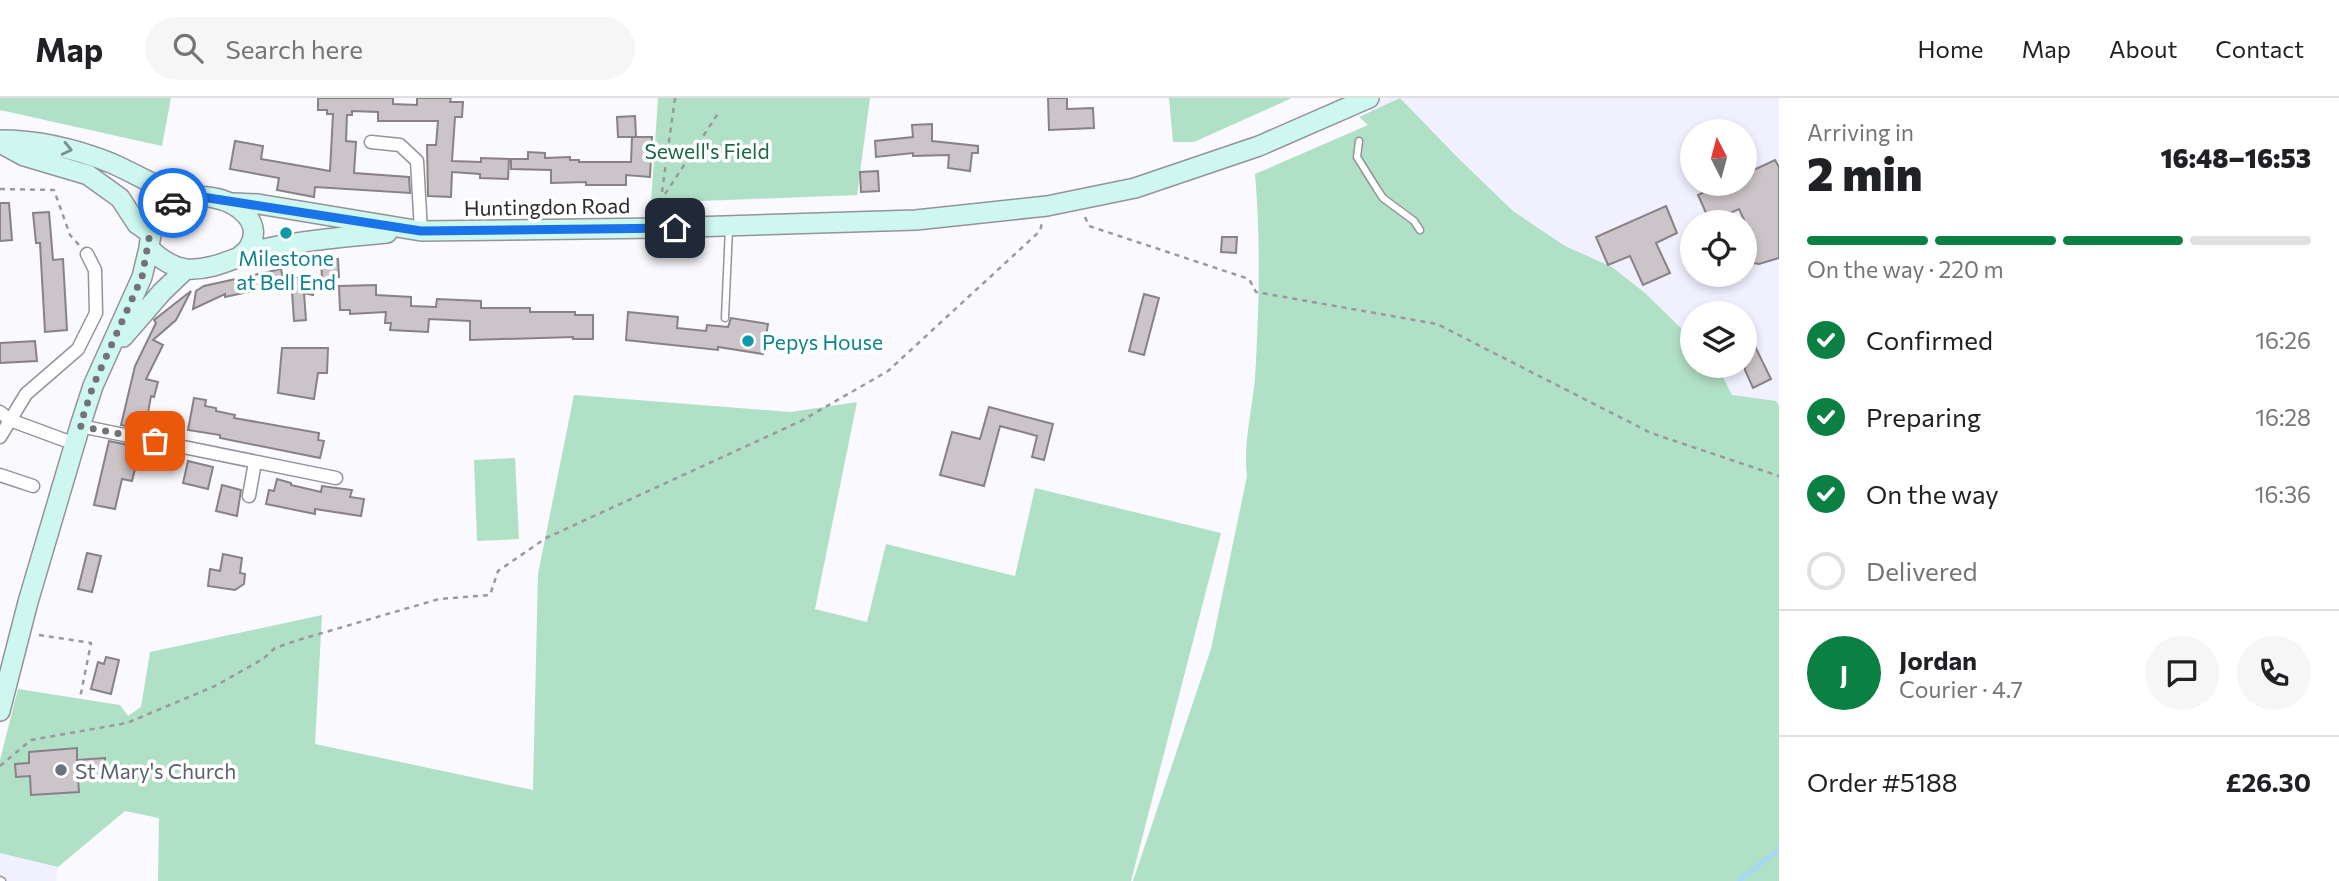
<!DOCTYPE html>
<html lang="en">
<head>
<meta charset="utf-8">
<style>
	:root { --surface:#fff; --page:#f6f6f6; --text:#202124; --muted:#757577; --line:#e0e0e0; --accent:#0b8043 }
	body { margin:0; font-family:Commissioner,sans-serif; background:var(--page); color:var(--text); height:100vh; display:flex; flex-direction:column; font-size:26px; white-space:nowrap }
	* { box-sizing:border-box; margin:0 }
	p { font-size:23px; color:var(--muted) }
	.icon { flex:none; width:38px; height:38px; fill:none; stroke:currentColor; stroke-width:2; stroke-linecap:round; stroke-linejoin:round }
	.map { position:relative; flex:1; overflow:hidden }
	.sheet { display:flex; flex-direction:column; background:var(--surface); width:560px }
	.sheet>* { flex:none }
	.needle { width:46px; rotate:354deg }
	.tools { position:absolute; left:1680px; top:21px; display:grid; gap:14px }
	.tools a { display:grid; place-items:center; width:77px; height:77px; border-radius:50%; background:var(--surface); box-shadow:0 4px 10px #0003; font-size:35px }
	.pin { position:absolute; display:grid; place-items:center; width:60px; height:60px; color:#fff; margin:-30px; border-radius:14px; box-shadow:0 4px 10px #0006 }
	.courier { position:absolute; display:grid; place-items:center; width:70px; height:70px; margin:-35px; border:5px solid #1a73e8; border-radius:50%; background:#fff; color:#222; box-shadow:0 2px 9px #0007 }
	.headline em { font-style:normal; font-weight:800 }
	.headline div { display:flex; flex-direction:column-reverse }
	.headline { display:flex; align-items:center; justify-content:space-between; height:119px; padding:0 28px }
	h1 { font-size:46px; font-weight:800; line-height:52px }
	.bar { display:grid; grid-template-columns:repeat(4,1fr); gap:10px 7px; align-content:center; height:84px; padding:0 28px }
	.bar i { height:9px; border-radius:5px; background:var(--line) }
	.bar .current { background:var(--accent) }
	.bar p { grid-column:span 4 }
	.line { display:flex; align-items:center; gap:18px; padding:0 28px; border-top:2px solid var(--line) }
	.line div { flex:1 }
	.round { display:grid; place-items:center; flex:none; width:74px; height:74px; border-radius:37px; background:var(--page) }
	ol { padding:0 28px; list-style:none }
	li { display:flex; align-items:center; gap:21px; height:77px }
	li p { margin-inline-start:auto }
	li .icon { padding:7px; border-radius:50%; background:var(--accent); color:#fff; stroke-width:4 }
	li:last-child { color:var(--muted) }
	li i { width:38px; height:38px; border:4px solid var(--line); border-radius:50% }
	header { display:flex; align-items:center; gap:42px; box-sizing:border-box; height:98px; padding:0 35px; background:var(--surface); border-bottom:2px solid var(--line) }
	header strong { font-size:33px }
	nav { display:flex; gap:38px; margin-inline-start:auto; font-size:24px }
	.search { width:490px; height:63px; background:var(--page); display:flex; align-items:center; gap:18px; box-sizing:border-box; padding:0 24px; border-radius:38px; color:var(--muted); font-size:26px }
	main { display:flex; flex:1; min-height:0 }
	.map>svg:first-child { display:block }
	.built { fill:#f1f0ff; fill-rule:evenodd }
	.green { fill:#b0e0c5 }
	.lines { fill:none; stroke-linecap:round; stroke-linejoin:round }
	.stream { stroke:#a5d7f6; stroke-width:4.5 }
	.building { fill:#cbc4c8; stroke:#888185; stroke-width:2 }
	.lane-casing { stroke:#94939a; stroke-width:9 }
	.street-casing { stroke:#94939a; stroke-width:15 }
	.secondary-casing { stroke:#94939a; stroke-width:22 }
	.path { stroke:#9a9a9e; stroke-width:2.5; stroke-dasharray:5 5; stroke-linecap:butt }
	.lane { stroke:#fff; stroke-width:6 }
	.street { stroke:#fff; stroke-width:12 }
	.secondary { stroke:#cdf7ef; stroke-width:19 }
	.oneway { stroke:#7c918e }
	.done { stroke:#737377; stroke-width:7; stroke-dasharray:0 12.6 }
	.route { stroke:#1a73e8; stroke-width:9 }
	.culture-dot { fill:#0f9aa8; stroke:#fff; stroke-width:2.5 }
	.worship-dot { fill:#6b7280; stroke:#fff; stroke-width:2.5 }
	.labels { text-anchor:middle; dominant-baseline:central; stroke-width:7; stroke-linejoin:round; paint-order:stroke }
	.park-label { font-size:21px; fill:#1a6645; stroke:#fff }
	.street-label { font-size:21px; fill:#2b2b2e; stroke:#fff }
	.culture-label { font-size:21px; fill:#0d838f; stroke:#fff }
	.worship-label { font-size:21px; fill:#5b616d; stroke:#fff; text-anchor:start }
</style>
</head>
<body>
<header>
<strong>Map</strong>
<div class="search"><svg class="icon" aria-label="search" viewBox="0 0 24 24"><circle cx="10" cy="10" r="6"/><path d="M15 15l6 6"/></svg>Search here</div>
<nav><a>Home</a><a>Map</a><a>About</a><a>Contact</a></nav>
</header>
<main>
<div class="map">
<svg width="1779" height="783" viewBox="0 0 1779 783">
	<rect width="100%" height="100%" fill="#f9f9fe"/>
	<path class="built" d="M1369,0h410v355l-125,-92 -293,-259zM1692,33h53v53h-53zM1692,124h53v53h-53zM1692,215h53v53h-53z
		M0,755l58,14 -2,14h-56z"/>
	<path class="green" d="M0,0h171l-9,48 -162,-36z
		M658,0h212l-13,97 -206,8z
		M1169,0h123l-98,44h-21z
		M1400,0l58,60 55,53 52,35 47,21 33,26 47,46v27h25l15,29 44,6 3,5v475h-646l78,-232 36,-173c-4,-32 5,-65 8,-97 4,-67 6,-137 0,-205l113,-49 -9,-8z
		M574,297l217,17 66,-10 -42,207 52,13 19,-78 129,32 20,-88 186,45 -90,348h-973l1,-63 -34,-7 -67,56 -58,-14v-93l18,-71 102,16 8,11 13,-9 9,-55 172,-37 -7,129 218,46 5,-216z
		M515,360l4,81 -42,2 -3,-81z"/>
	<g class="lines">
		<path class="stream" d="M1739,783l40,-32"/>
	</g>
	<path class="building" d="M318,0h75v6l24,1v-7h34l-1,4h13l-1,15h-7l-3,44 29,1v-4l28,1 -1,20 -28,-1v-4l-28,-2 -1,25 -23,-1 -1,-51h9l2,-24h-60v-9l-26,-1v4h-5l-1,26 10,1 -2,31 55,4 1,16 -95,-6 -1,10 -37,-7 2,-12 -49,-9 5,-28 28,5 -2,13 69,12 3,-57h-6v-4h-9z
		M1048,0h19v11l26,-1 1,20 -45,2z
		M635,18l1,21h-18l-1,-20z
		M932,26v17l46,5v7h-6l-2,18 -22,-3 1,-13 -36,1v-3l-37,4 -1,-16 38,-4 -1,-12z
		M632,39h20l-2,40 -24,-2v10h-40v-3l-35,1v-13l-40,-1v-10h17v-7l17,1v5l25,-1v3h9v2h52z
		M1775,62l4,7v91l-20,6 -6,-1 -6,-4 4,-24 -12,-26 -29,13 -12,-27 24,-11h23v-10z
		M878,73l1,20 -18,1 -1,-20z
		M0,105h9l3,37 -12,1z
		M1666,108l11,27 -21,10 14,30 -27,12 -13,-29 -22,9 -12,-28z
		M49,114l4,48 10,-1 4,71 -22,2 -5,-89h-4l-3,-30z
		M1222,139h15l-1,16 -15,-1z
		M338,161l1,18 -17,1 -1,-18z
		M281,171l3,15 -59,13v-3l-32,15 3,-18 8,-5z
		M292,179l23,3 -2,15 -9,-2 2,27 -12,1 -2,-30h-2z
		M376,187v10l35,2v9l25,1 1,-8 44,2v7h49v4h45v3h18v24h-20v-2l-103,3v-19l-41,-2 -1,13 -38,-2 1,-7h-6l1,-11 -36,2v-4h-10l-1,-24z
		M191,193l-15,29 -23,20 10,5 -17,34 12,3 -4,15 -3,-1 -6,34 -24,-5 14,-59 21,-43 -2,-3z
		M1144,196l15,4 -15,57 -15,-4z
		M628,214l50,5 -1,11 29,3 1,-6 21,2 3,-9 37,6 -5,30 -45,-7v3l-92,-10z
		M1745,228l26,53 -18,9 -8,-18z
		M35,243l2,20 -37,2v-20z
		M282,250h46l-1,25h-9l-4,26 -36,-6z
		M194,300l12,2 -1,6 11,2v3l19,4 -1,3 85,15 -1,7 6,1 -4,17 -100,-20v-3l-32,-5z
		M989,309l64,17 -9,36 -12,-3 5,-21 -37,-10 -16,60 -44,-11 12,-43 28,7z
		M109,343l48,10 -2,9 -17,-3 -6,24 -10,-2 -7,30 -21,-4z
		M188,363l25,6 -5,22 -25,-6z
		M277,381l14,4v2l30,7 1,-6 30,4 -2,7 14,2 -3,17 -46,-7v5l-49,-10 3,-14 5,1z
		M222,387l19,5 -4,26 -21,-5z
		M87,455l14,3 -9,36 -14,-3z
		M223,456l19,4 -2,15 5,1 -1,10 -9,6 -27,-4 2,-17 10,2z
		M106,559l13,3 -8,34 -20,-5 7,-27 6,2z
		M77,650v12l28,-2 1,18 -28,3 1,13 -48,3 -1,-19 -14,1 -1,-13 14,-1v-11z"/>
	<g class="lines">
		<g class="lane-casing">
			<path id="lane" d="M1359,43l-2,16 20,32 6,9 31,23 6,9
				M659,128l1,-23
				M725,220l4,-90
				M0,782l2,1"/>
		</g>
		<g class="street-casing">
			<path id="street" d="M371,44l29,3 17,16 4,70
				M0,314l10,8 65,24
				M80,328l256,52
				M0,339l26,-43 52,-45 18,-36 -1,-43 -8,-16
				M0,377l33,11
				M249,398l6,-34"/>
		</g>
		<g class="secondary-casing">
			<path id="secondary" d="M0,42c38,0 76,9 111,23 30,13 47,27 81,33
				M0,45l24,13 64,19 32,23 17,26 13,9
				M234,105l24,1 163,27 238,-3 257,-8 131,-14 88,-18 124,-42 110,-48
				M238,160c3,-3 9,-7 11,-11 29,-46 -93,-86 -100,1 10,10 23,19 37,21 29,2 52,-14 78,-20 40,-9 82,-12 123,-16
				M123,239l39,-45 24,-23
				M0,613l28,-109 52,-176 13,-40 49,-109 7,-29"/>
		</g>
		<path class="path" d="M0,91l54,1 16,45 9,10
			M662,94l13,-94
			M665,96l54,-82
			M1085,119l4,9 160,53 7,13 181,32 214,109 128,43
			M39,537l52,8 -11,55
			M0,668l31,-26 96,-17 88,-37 48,-27 12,-11 20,-7 144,-42 51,-4 8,-24 48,-33 255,-117 87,-50 152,-140 2,-8"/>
		<use href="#lane" class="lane"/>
		<use href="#street" class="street"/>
		<use href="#secondary" class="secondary"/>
	</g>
	<defs><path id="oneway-chevron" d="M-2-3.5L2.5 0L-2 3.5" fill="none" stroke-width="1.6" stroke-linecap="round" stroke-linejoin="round" transform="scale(1.75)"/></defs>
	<use class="oneway" href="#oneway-chevron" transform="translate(67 51) rotate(13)"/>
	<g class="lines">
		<path class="done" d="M155,343l-75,-15 13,-40 49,-109 8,-44 15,-25 8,-5"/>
		<path class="route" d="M173,105l23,-7 225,35 254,-3"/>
	</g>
	<g class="culture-dot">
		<circle cx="286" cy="135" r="7"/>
		<circle cx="748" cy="243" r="7"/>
	</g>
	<circle class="worship-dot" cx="61" cy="672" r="7"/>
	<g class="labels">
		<g class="park-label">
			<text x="707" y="52">Sewell's Field</text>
		</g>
		<g class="street-label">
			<text transform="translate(547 108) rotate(-1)">Huntingdon Road</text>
		</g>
		<g class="culture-label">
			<text x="286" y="159">Milestone<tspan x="286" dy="24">at Bell End</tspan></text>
			<text x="762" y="243" text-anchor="start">Pepys House</text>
		</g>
		<g class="worship-label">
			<text x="75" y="672">St Mary's Church</text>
		</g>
	</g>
</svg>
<div class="tools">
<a><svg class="needle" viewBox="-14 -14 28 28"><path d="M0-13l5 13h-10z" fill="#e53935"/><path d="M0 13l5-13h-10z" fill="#757577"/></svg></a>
<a><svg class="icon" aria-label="locate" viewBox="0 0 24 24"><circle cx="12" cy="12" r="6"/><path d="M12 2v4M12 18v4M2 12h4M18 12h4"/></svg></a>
<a><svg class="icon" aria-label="layers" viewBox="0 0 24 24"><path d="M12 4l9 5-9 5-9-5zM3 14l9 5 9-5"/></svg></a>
</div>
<div class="pin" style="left:155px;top:343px;background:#ea580c"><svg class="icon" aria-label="bag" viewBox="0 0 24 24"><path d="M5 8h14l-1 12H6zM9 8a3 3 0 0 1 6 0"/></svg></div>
<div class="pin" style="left:675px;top:130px;background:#1f2937"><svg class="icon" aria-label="home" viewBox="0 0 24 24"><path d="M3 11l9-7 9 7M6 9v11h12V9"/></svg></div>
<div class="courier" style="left:173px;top:105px"><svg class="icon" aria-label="car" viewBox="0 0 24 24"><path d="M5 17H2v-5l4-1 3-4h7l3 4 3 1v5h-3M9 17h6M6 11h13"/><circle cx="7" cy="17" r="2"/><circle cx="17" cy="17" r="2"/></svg></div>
</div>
<section class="sheet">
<div class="headline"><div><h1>2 min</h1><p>Arriving in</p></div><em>16:48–16:53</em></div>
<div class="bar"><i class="current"></i><i class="current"></i><i class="current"></i><i></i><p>On the way · 220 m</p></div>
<ol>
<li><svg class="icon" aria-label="check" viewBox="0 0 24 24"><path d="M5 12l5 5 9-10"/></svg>Confirmed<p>16:26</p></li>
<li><svg class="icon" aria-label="check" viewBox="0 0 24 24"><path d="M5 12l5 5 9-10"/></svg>Preparing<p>16:28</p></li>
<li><svg class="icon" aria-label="check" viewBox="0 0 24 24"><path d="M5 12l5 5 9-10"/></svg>On the way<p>16:36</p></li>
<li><i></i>Delivered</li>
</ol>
<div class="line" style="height:126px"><b class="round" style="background:var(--accent);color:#fff">J</b><div><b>Jordan</b><p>Courier · 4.7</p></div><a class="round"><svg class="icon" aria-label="chat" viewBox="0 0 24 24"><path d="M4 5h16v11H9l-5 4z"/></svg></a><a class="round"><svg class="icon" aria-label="phone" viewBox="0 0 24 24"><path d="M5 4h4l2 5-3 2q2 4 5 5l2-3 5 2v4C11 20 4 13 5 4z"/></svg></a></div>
<div class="line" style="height:91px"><div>Order #5188</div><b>£26.30</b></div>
</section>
</main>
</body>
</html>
